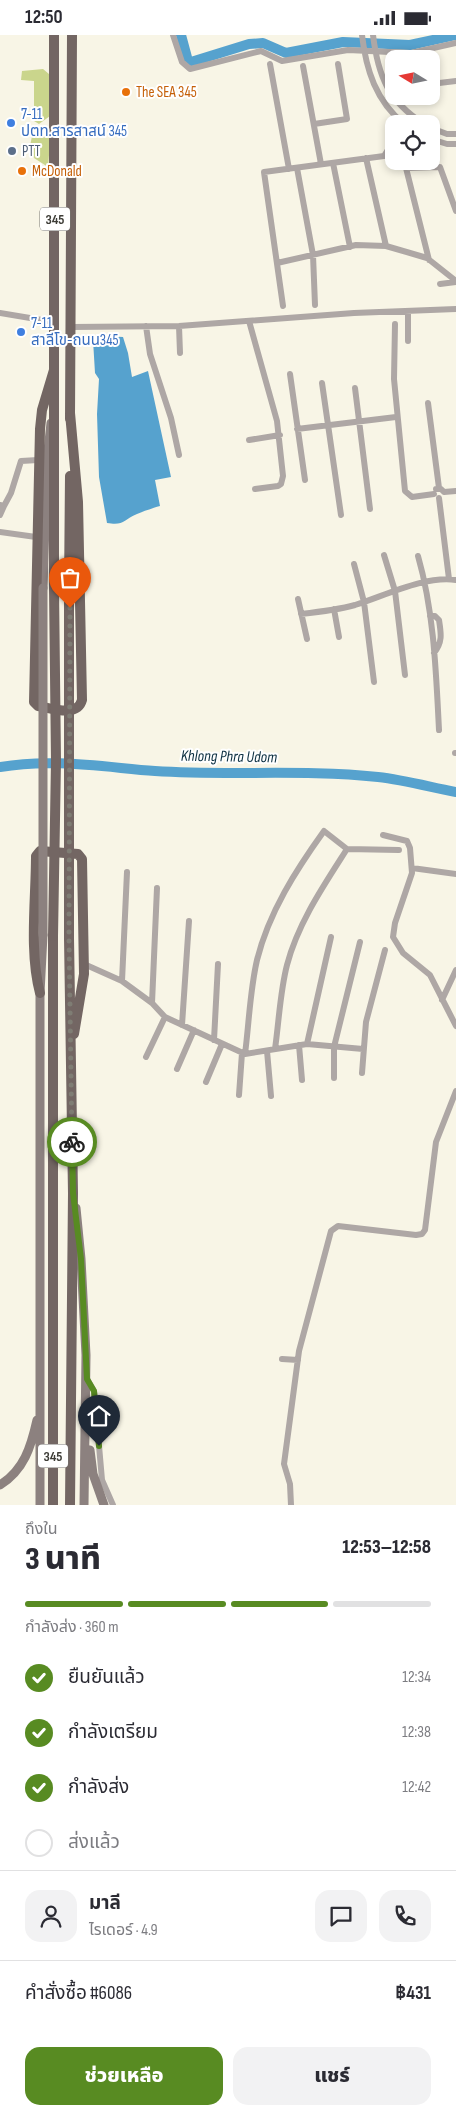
<!DOCTYPE html>
<html lang="th">
<head>
<meta charset="utf-8">
<style>
	:root { --surface:#fff; --page:#f2f2f3; --text:#2b2b33; --muted:#7c7c81; --line:#e1e1e2; --accent:#588b22 }
	body { margin:0; font-family:"Sofia Sans Condensed","Noto Sans Thai",sans-serif; background:var(--page); color:var(--text); height:100vh; display:flex; flex-direction:column; font-size:19px; white-space:nowrap }
	* { box-sizing:border-box; margin:0 }
	p { font-size:16px; color:var(--muted) }
	.icon { flex:none; width:28px; height:28px; fill:none; stroke:currentColor; stroke-width:2; stroke-linecap:round; stroke-linejoin:round }
	.map { position:relative; height:1470px; overflow:hidden }
	.drawer { display:flex; flex-direction:column; background:var(--surface); flex:1 }
	.drawer>* { flex:none }
	.needle { width:32px; rotate:280deg }
	.controls { position:absolute; left:385px; top:15px; display:grid; gap:10px }
	.controls a { display:grid; place-items:center; width:55px; height:55px; border-radius:10px; background:var(--surface); box-shadow:0 2px 8px #0003; font-size:25px }
	.pin { position:absolute; display:grid; place-items:center; width:42px; height:42px; color:#fff; margin:-51px -21px; border-radius:50% 50% 50% 0; rotate:-45deg; box-shadow:0 0 5px #0007 }
	.pin .icon { rotate:45deg }
	.courier { position:absolute; display:grid; place-items:center; width:50px; height:50px; margin:-25px; border:4px solid #588b22; border-radius:50%; background:#fff; color:#222; box-shadow:0 1px 6px #0007 }
	.summary em { font-style:normal; font-weight:800 }
	.summary div { display:flex; flex-direction:column-reverse }
	.summary { display:flex; align-items:center; justify-content:space-between; height:85px; padding:0 25px }
	h1 { font-size:32px; font-weight:800; line-height:38px }
	.bar { display:grid; grid-template-columns:repeat(4,1fr); gap:8px 5px; align-content:center; height:60px; padding:0 25px }
	.bar i { height:6px; border-radius:4px; background:var(--line) }
	.bar .active { background:var(--accent) }
	.bar p { grid-column:span 4 }
	.line { display:flex; align-items:center; gap:12px; padding:0 25px; border-top:1px solid var(--line) }
	.line div { flex:1 }
	.round { display:grid; place-items:center; flex:none; width:52px; height:52px; border-radius:15px; background:var(--page) }
	ol { padding:0 25px; list-style:none }
	li { display:flex; align-items:center; gap:15px; height:55px }
	li p { margin-inline-start:auto }
	li .icon { padding:5px; border-radius:50%; background:var(--accent); color:#fff; stroke-width:4 }
	li:last-child { color:var(--muted) }
	li i { width:28px; height:28px; border:2px solid var(--line); border-radius:50% }
	.primary-button { display:flex; gap:10px; margin-top:auto; padding:10px 25px }
	.primary-button a { flex:1; height:58px; border-radius:15px; background:var(--accent); color:#fff; font-size:20px; font-weight:800; line-height:58px; text-align:center }
	.primary-button a+a { background:var(--page); color:var(--text) }
	.status { display:flex; justify-content:space-between; align-items:center; height:35px; padding:0 25px; background:var(--surface); direction:ltr }
	.status svg { height:14px; fill:currentColor }
	.map>svg:first-child { display:block }
	.green { fill:#cad58c }
	.water { fill:#56a2ce }
	.lines { fill:none; stroke-linecap:round; stroke-linejoin:round }
	.river { stroke:#56a2ce; stroke-width:10 }
	.street { stroke:#aea7a5; stroke-width:6 }
	.secondary { stroke:#8c817f; stroke-width:9 }
	.primary { stroke:#736663; stroke-width:10 }
	.secondary-bridge { stroke:#8c817f; stroke-width:9 }
	.primary-bridge { stroke:#736663; stroke-width:10 }
	.done { stroke:#7f7d74; stroke-width:5; stroke-dasharray:0 9 }
	.route { stroke:#588b22; stroke-width:6 }
	.food-dot { fill:#e8710a; stroke:#fff; stroke-width:2 }
	.shop-dot { fill:#3f7fe0; stroke:#fff; stroke-width:2 }
	.service-dot { fill:#5c6f8a; stroke:#fff; stroke-width:2 }
	.labels { text-anchor:middle; dominant-baseline:central; stroke-width:4; stroke-linejoin:round; paint-order:stroke }
	.shield { fill:#fff; stroke:#787773; stroke-width:1 }
	.shield-label { font-size:14px; font-weight:bold; fill:#3e3d37 }
	.food-label { font-size:15px; fill:#c56008; stroke:#fff; text-anchor:start }
	.shop-label { font-size:15px; fill:#366cbe; stroke:#fff; text-anchor:start }
	.service-label { font-size:15px; fill:#4e5e75; stroke:#fff; text-anchor:start }
	.water-label { font-size:16px; font-style:italic; fill:#0c2f41; stroke:#fff }
</style>
</head>
<body>
<div class="status"><b>12:50</b><svg viewBox="0 0 49 12"><path d="M0 12V9h3v3zM5 12V6h3v6zM10 12V3h3v9zM15 12V0h3v12zM26 1h20v11H26zM47 4h2v5h-2z"/></svg></div>
<div class="map">
<svg width="456" height="1470" viewBox="0 0 456 1470">
	<rect width="100%" height="100%" fill="#f8f5e6"/>
	<path class="green" d="M43,34l6,5 1,42 -11,8 -5,-3v-40l-13,-1 1,-9z
		M47,91l3,17 -2,24 -14,-9 -4,-12 2,-10z"/>
	<path class="water" d="M105,301l18,1 5,16 4,24 16,-6 23,106 -16,3 5,26c-7,2 -16,5 -23,8 -14,6 -13,12 -30,9l-8,-46 -2,-63 2,-35 -4,-6 -2,-33z"/>
	<g class="lines">
		<path class="river" d="M181,0l7,26 3,1 58,-18 14,-1 23,10 57,-11 67,3 46,-10
			M0,732c51,-9 103,0 155,4 74,5 149,-2 223,6 26,3 52,10 78,15"/>
		<path class="street" d="M173,0l9,27 8,7 71,-18 21,10 66,-11 63,3 45,-10
			M362,0c4,35 14,66 42,89
			M373,0c5,41 15,66 51,89
			M270,29l19,105
			M303,31l18,98
			M431,49l25,-3
			M314,89l33,-5 -9,-55
			M431,93l16,6h9
			M431,104l16,5h9
			M394,105l-10,16 10,-1
			M366,123l20,88
			M333,128l17,84
			M297,133l16,87 2,50
			M429,225l-23,-92 34,-1 16,44
			M277,228l79,-18 30,1 41,12 29,23
			M440,249l16,-2
			M283,271l-19,-134 120,-16
			M0,278l54,9
			M249,286l28,100 6,55 -2,8 -3,2 -23,3
			M395,289l-1,55 11,112 7,6 22,-3
			M146,291l4,28 21,64 8,37
			M179,291l1,27
			M72,292l107,-1 175,-13 102,-4
			M408,306v-30
			M290,339l15,106
			M322,348l19,132
			M355,353l15,121
			M428,368l11,85
			M297,394l99,-12
			M249,405l31,-5
			M436,454h5l3,3 12,-1
			M439,463l10,81
			M0,470l4,1 7,-13 10,-32 17,-1
			M0,480l4,-9
			M0,497l36,5
			M384,520l11,36 10,84
			M418,521c16,56 18,115 21,174
			M354,529l10,38 10,80
			M298,564l9,40
			M334,574l5,28
			M301,579c18,-2 36,-4 54,-9 29,-9 71,-30 101,-25
			M430,581h5l4,4c2,13 4,22 -5,33
			M455,718h1
			M383,800l24,6 3,7 2,25 -17,50 -2,14 10,16 27,22 26,51
			M412,833l44,6
			M84,929l38,17 30,22 13,14 80,37 62,-10 56,5
			M122,946l5,-109
			M442,965l14,-30
			M152,968l5,-115
			M182,990l7,-104
			M214,1005l4,-76
			M307,1009l24,-107
			M299,1010l3,35
			M275,1014c4,-28 5,-57 12,-84 11,-42 37,-80 60,-116
			M267,1016l4,45
			M245,1019c4,-31 5,-64 12,-94 12,-48 39,-90 67,-129l23,18 52,1
			M146,1022l19,-40
			M177,1034l17,-39
			M362,1038l4,-51 19,-72
			M334,1043v-31l26,-105
			M206,1047l16,-38
			M239,1060l3,-42
			M282,1324l16,1
			M87,1344l7,12 1,9 7,80 11,25
			M291,1470l-1,-21 -6,-20 15,-113 32,-120 7,-5 78,9 6,-1 3,-4 11,-88 20,-51"/>
		<path class="secondary" d="M43,553l4,-128 4,-37
			M76,1173l5,51 5,96 -2,150
			M90,1415l3,24 11,31
			M0,1450c24,-15 31,-38 37,-65
			M40,1470v-512l3,-58"/>
		<path class="primary" d="M54,0v553
			M54,335l-12,40 -2,19 -6,273 4,4c14,2 39,12 44,-6l-4,-198 -8,-89
			M70,384l2,-384
			M69,554l1,-113
			M69,903l4,255 -3,312
			M40,958c-11,-41 -4,-94 -4,-137l4,-5 38,3 4,5 2,115 -10,60
			M53,1470v-569"/>
		<path class="secondary-bridge" d="M43,900v-347"/>
		<path class="primary-bridge" d="M53,901l3,-175 -2,-173
			M69,903v-349"/>
	</g>
	<g class="lines">
		<path class="done" d="M70,573l-1,330 3,204"/>
		<path class="route" d="M72,1107l1,51 8,66 6,120 7,12 5,55"/>
	</g>
	<g class="food-dot">
		<circle cx="126" cy="57" r="5"/>
		<circle cx="22" cy="136" r="5"/>
	</g>
	<g class="shop-dot">
		<circle cx="11" cy="88" r="5"/>
		<circle cx="21" cy="297" r="5"/>
	</g>
	<circle class="service-dot" cx="12" cy="116" r="5"/>
	<g class="labels">
		<g class="shield">
			<rect x="40" y="172.5" width="30" height="23" rx="4"/>
			<rect x="38" y="1409.5" width="30" height="23" rx="4"/>
		</g>
		<g class="shield-label">
			<text x="55" y="184">345</text>
			<text x="53" y="1421">345</text>
		</g>
		<g class="food-label">
			<text x="136" y="57">The SEA 345</text>
			<text x="32" y="136">McDonald</text>
		</g>
		<g class="shop-label">
			<text x="21" y="79">7-11<tspan x="21" dy="17">ปตท.สารสาสน์ 345</tspan></text>
			<text x="31" y="288">7-11<tspan x="31" dy="17">สาลีโข-ถนน345</tspan></text>
		</g>
		<g class="service-label">
			<text x="22" y="116">PTT</text>
		</g>
		<g class="water-label">
			<text transform="translate(229 722) rotate(1)">Khlong Phra Udom</text>
		</g>
	</g>
</svg>
<div class="controls">
<a><svg class="needle" viewBox="-14 -14 28 28"><path d="M0-13l5 13h-10z" fill="#e53935"/><path d="M0 13l5-13h-10z" fill="#7c7c81"/></svg></a>
<a><svg class="icon" aria-label="locate" viewBox="0 0 24 24"><circle cx="12" cy="12" r="6"/><path d="M12 2v4M12 18v4M2 12h4M18 12h4"/></svg></a>
</div>
<div class="pin" style="left:70px;top:573px;background:#ea580c"><svg class="icon" aria-label="bag" viewBox="0 0 24 24"><path d="M5 8h14l-1 12H6zM9 8a3 3 0 0 1 6 0"/></svg></div>
<div class="pin" style="left:99px;top:1411px;background:#1f2937"><svg class="icon" aria-label="home" viewBox="0 0 24 24"><path d="M3 11l9-7 9 7M6 9v11h12V9"/></svg></div>
<div class="courier" style="left:72px;top:1107px"><svg class="icon" aria-label="bike" viewBox="0 0 24 24"><circle cx="6" cy="16" r="4"/><circle cx="18" cy="16" r="4"/><path d="M6 16l4-8h5l3 8M10 8l3 8H6M13 5h3"/></svg></div>
</div>
<section class="drawer">
<div class="summary"><div><h1>3 นาที</h1><p>ถึงใน</p></div><em>12:53–12:58</em></div>
<div class="bar"><i class="active"></i><i class="active"></i><i class="active"></i><i></i><p>กำลังส่ง · 360 m</p></div>
<ol>
<li><svg class="icon" aria-label="check" viewBox="0 0 24 24"><path d="M5 12l5 5 9-10"/></svg>ยืนยันแล้ว<p>12:34</p></li>
<li><svg class="icon" aria-label="check" viewBox="0 0 24 24"><path d="M5 12l5 5 9-10"/></svg>กำลังเตรียม<p>12:38</p></li>
<li><svg class="icon" aria-label="check" viewBox="0 0 24 24"><path d="M5 12l5 5 9-10"/></svg>กำลังส่ง<p>12:42</p></li>
<li><i></i>ส่งแล้ว</li>
</ol>
<div class="line" style="height:90px"><a class="round"><svg class="icon" aria-label="person" viewBox="0 0 24 24"><circle cx="12" cy="8" r="4"/><path d="M4 21q1-7 8-7t8 7"/></svg></a><div><b>มาลี</b><p>ไรเดอร์ · 4.9</p></div><a class="round"><svg class="icon" aria-label="chat" viewBox="0 0 24 24"><path d="M4 5h16v11H9l-5 4z"/></svg></a><a class="round"><svg class="icon" aria-label="phone" viewBox="0 0 24 24"><path d="M5 4h4l2 5-3 2q2 4 5 5l2-3 5 2v4C11 20 4 13 5 4z"/></svg></a></div>
<div class="line" style="height:65px"><div>คำสั่งซื้อ #6086</div><b>฿431</b></div>
<div class="primary-button"><a>ช่วยเหลือ</a><a>แชร์</a></div>
</section>
</body>
</html>
